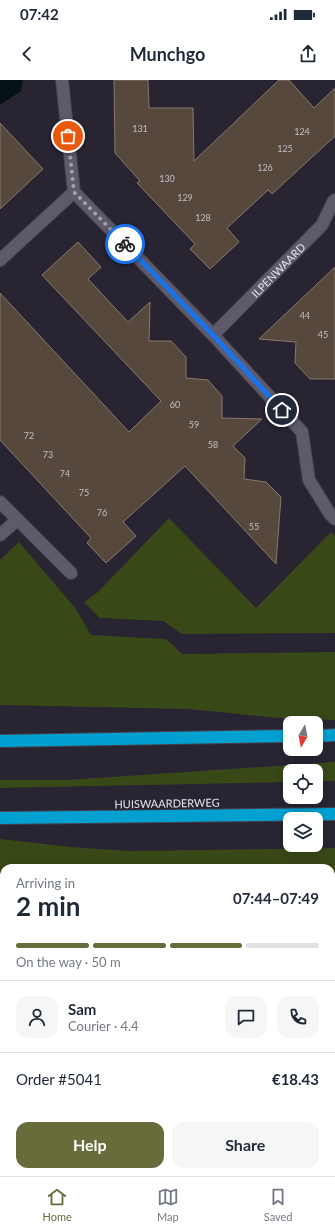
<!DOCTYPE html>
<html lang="en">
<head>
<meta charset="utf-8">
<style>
	:root { --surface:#fff; --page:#f6f6f7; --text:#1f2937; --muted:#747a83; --line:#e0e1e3; --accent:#686c3b }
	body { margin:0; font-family:Lato,sans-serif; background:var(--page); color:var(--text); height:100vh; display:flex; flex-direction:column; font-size:15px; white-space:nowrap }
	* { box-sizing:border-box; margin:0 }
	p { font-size:13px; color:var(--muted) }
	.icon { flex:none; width:22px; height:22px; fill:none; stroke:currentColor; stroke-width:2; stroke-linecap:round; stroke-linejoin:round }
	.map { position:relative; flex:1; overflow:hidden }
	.side { position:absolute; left:0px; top:784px; width:335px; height:312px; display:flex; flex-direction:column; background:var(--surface); border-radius:12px 12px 0 0; box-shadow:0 2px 10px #0003 }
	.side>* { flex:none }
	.needle { width:26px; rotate:190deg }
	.buttons { position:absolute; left:283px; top:636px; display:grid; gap:8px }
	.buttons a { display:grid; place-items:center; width:40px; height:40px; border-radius:8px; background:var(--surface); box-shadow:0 2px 10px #0003; font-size:20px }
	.pin { position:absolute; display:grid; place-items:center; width:34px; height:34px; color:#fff; margin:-17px; border:2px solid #fff; border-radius:50%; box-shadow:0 1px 4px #0007 }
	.courier { position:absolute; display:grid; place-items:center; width:40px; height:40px; margin:-20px; border:3px solid #1a73e8; border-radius:50%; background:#fff; color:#222; box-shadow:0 1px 5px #0007 }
	.overview em { font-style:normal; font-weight:700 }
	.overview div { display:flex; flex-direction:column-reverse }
	.overview { display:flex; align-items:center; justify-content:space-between; height:68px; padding:0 16px }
	h1 { font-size:26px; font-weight:700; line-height:30px }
	.bar { display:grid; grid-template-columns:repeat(4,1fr); gap:6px 4px; align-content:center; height:48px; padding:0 16px }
	.bar i { height:5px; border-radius:3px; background:var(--line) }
	.bar .current { background:var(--accent) }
	.bar p { grid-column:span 4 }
	.line { display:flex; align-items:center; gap:10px; padding:0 16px; border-top:1px solid var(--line) }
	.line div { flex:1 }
	.round { display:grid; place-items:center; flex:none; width:42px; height:42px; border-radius:12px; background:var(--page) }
	.primary-button { display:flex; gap:8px; margin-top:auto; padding:8px 16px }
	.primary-button a { flex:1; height:46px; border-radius:12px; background:var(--accent); color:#fff; font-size:16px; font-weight:700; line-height:46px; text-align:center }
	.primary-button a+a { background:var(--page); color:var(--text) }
	.status { display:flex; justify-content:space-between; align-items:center; height:28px; padding:0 20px; background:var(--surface); direction:ltr }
	.status svg { height:11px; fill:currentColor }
	header { display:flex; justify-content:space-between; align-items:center; height:52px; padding:0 16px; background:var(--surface); font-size:18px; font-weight:700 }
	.tabs { display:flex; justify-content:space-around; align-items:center; height:56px; border-top:1px solid var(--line); background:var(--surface); font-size:11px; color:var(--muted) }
	.tabs a { display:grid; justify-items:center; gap:2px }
	.tabs .current { color:var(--accent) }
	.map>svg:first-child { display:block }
	.green { fill:#394817; fill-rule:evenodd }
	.water { fill:#051317 }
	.building { fill:#56483c; stroke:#89796c }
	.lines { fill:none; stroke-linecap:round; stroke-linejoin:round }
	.street-casing { stroke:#44414d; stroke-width:14 }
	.highway-casing { stroke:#44414d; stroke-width:14 }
	.path { stroke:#686471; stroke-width:2.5; stroke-dasharray:4 2; stroke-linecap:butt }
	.street { stroke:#5f5a6b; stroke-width:12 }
	.highway { stroke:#00a1d1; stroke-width:12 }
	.done { stroke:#a4a1ac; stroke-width:4; stroke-dasharray:0 7.2 }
	.route { stroke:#1a73e8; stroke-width:5 }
	.labels { text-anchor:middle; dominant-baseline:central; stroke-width:3.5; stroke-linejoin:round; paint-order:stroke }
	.number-label { font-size:9px; fill:#c3bdc2 }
	.street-label { font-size:11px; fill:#e7e4ee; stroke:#282432 }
</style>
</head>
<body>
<div class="status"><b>07:42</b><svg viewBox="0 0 49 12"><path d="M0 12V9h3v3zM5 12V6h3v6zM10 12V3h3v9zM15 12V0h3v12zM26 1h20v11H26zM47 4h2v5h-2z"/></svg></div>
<header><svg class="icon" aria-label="back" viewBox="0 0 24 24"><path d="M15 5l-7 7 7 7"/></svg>Munchgo<svg class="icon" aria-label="share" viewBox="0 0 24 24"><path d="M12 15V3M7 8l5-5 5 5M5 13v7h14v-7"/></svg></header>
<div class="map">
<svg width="335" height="1096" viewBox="0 0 335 1096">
	<rect width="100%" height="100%" fill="#282432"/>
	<path class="green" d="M169,438l87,90 75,-76 4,4v97l-153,1 -19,-13 -63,-3 -16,-16 14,-10z
		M19,462l57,67 15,26 75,4 16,15 153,-2v68l-56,-2 -90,-9 -189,-4v-145z
		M335,682v19h-19v-10h-26v11l-290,6v-8h67z
		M0,759l71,8 56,4 208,-3v328h-335zM4,788h327v304h-327z"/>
	<path class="water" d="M0,0h23l-2,11 -21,14z
		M331,809h4v57h-4z
		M0,815h4v57h-4z"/>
	<path class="building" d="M114,0h34l1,28h44l1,53 85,-81h10l25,28 21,-20v48l-63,58 -4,-4 -41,38 12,14 -29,27 -20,-20 5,-5 -58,-61 3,-2 -25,-28z
		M0,43l43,46 -43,40z
		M78,162l23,25 -13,12 40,43 22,-20 -1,39h22l15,16v21l22,2 14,16v22l40,1 -29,27 12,12 -1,21 22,3 15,15 -5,67 -91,-98 -62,56 13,14 -30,27 -19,-20 4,-5 -91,-98v-147l129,139 32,-31 -119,-126z
		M335,187v112h-25l-15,-16 1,-21 -37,-3z"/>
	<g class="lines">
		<g class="street-casing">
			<g id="street">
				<path d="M62,0l12,112 139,143 89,97 7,48 21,34 5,5"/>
				<path d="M0,180l74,-68"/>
				<path id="s1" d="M213,255l109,-110 11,-23 2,-2"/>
				<path d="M0,422l71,71"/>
				<path d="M0,455l17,-15"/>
			</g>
		</g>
		<g class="highway-casing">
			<path id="highway" d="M316,656l19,-1
				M0,661l290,-5
				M0,738l335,-4"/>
		</g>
		<path class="path" d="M331,897h4
			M0,905h4
			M187,1092h2
			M209,1092l4,3 -1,1
			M233,1092l5,4
			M138,1096l4,-4"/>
		<use href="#street" class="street"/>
		<use href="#highway" class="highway"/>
	</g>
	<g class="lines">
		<path class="done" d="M68,56l6,56 51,52"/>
		<path class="route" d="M125,164l88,91 69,75"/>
	</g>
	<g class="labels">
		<g class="number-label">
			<text x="140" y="48">131</text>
			<text x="302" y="51">124</text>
			<text x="285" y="68">125</text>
			<text x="265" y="87">126</text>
			<text x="167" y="98">130</text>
			<text x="185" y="117">129</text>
			<text x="203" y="137">128</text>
			<text x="305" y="235">44</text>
			<text x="323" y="254">45</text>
			<text x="175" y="324">60</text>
			<text x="194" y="344">59</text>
			<text x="29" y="355">72</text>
			<text x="213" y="364">58</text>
			<text x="48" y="374">73</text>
			<text x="65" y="393">74</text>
			<text x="84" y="412">75</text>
			<text x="102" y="432">76</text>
			<text x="254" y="446">55</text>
		</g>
		<g class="street-label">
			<text stroke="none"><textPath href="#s1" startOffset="92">ILPENWAARD</textPath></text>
			<text transform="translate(167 723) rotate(-1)">HUISWAARDERWEG</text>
		</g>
	</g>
</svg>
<div class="buttons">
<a><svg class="needle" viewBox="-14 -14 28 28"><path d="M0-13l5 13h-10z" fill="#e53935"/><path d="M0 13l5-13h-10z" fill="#747a83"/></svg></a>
<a><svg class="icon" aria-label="locate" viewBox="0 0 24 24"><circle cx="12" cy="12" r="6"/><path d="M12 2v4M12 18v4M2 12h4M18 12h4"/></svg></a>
<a><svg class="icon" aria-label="layers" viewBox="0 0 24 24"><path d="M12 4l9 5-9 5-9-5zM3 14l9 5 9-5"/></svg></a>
</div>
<div class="pin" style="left:68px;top:56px;background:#ea580c"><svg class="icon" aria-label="bag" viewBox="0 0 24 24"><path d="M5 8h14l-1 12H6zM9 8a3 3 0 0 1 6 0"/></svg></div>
<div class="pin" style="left:282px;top:330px;background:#1f2937"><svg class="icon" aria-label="home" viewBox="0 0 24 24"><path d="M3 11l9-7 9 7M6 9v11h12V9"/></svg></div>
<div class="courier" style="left:125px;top:164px"><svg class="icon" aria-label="bike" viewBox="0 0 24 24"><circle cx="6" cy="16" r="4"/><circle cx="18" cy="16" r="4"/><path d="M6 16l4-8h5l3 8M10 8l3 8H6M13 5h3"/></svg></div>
<section class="side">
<div class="overview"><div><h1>2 min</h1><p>Arriving in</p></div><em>07:44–07:49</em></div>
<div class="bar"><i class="current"></i><i class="current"></i><i class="current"></i><i></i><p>On the way · 50 m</p></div>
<div class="line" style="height:72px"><a class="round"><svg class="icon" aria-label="person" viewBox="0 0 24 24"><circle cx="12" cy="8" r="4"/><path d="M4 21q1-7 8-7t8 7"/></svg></a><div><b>Sam</b><p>Courier · 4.4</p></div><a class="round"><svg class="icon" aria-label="chat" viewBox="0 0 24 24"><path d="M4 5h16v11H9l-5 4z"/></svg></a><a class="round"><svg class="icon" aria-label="phone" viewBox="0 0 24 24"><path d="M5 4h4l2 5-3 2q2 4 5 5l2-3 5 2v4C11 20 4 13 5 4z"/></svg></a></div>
<div class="line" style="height:52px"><div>Order #5041</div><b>€18.43</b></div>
<div class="primary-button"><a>Help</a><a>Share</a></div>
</section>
</div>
<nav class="tabs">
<a class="current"><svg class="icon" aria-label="home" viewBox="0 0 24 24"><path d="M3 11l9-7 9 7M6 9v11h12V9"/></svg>Home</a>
<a><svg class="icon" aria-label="map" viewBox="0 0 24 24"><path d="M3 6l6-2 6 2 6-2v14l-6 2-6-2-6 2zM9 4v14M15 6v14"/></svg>Map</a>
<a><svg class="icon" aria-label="saved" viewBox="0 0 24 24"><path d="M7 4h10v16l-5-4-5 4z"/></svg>Saved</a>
</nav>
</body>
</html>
